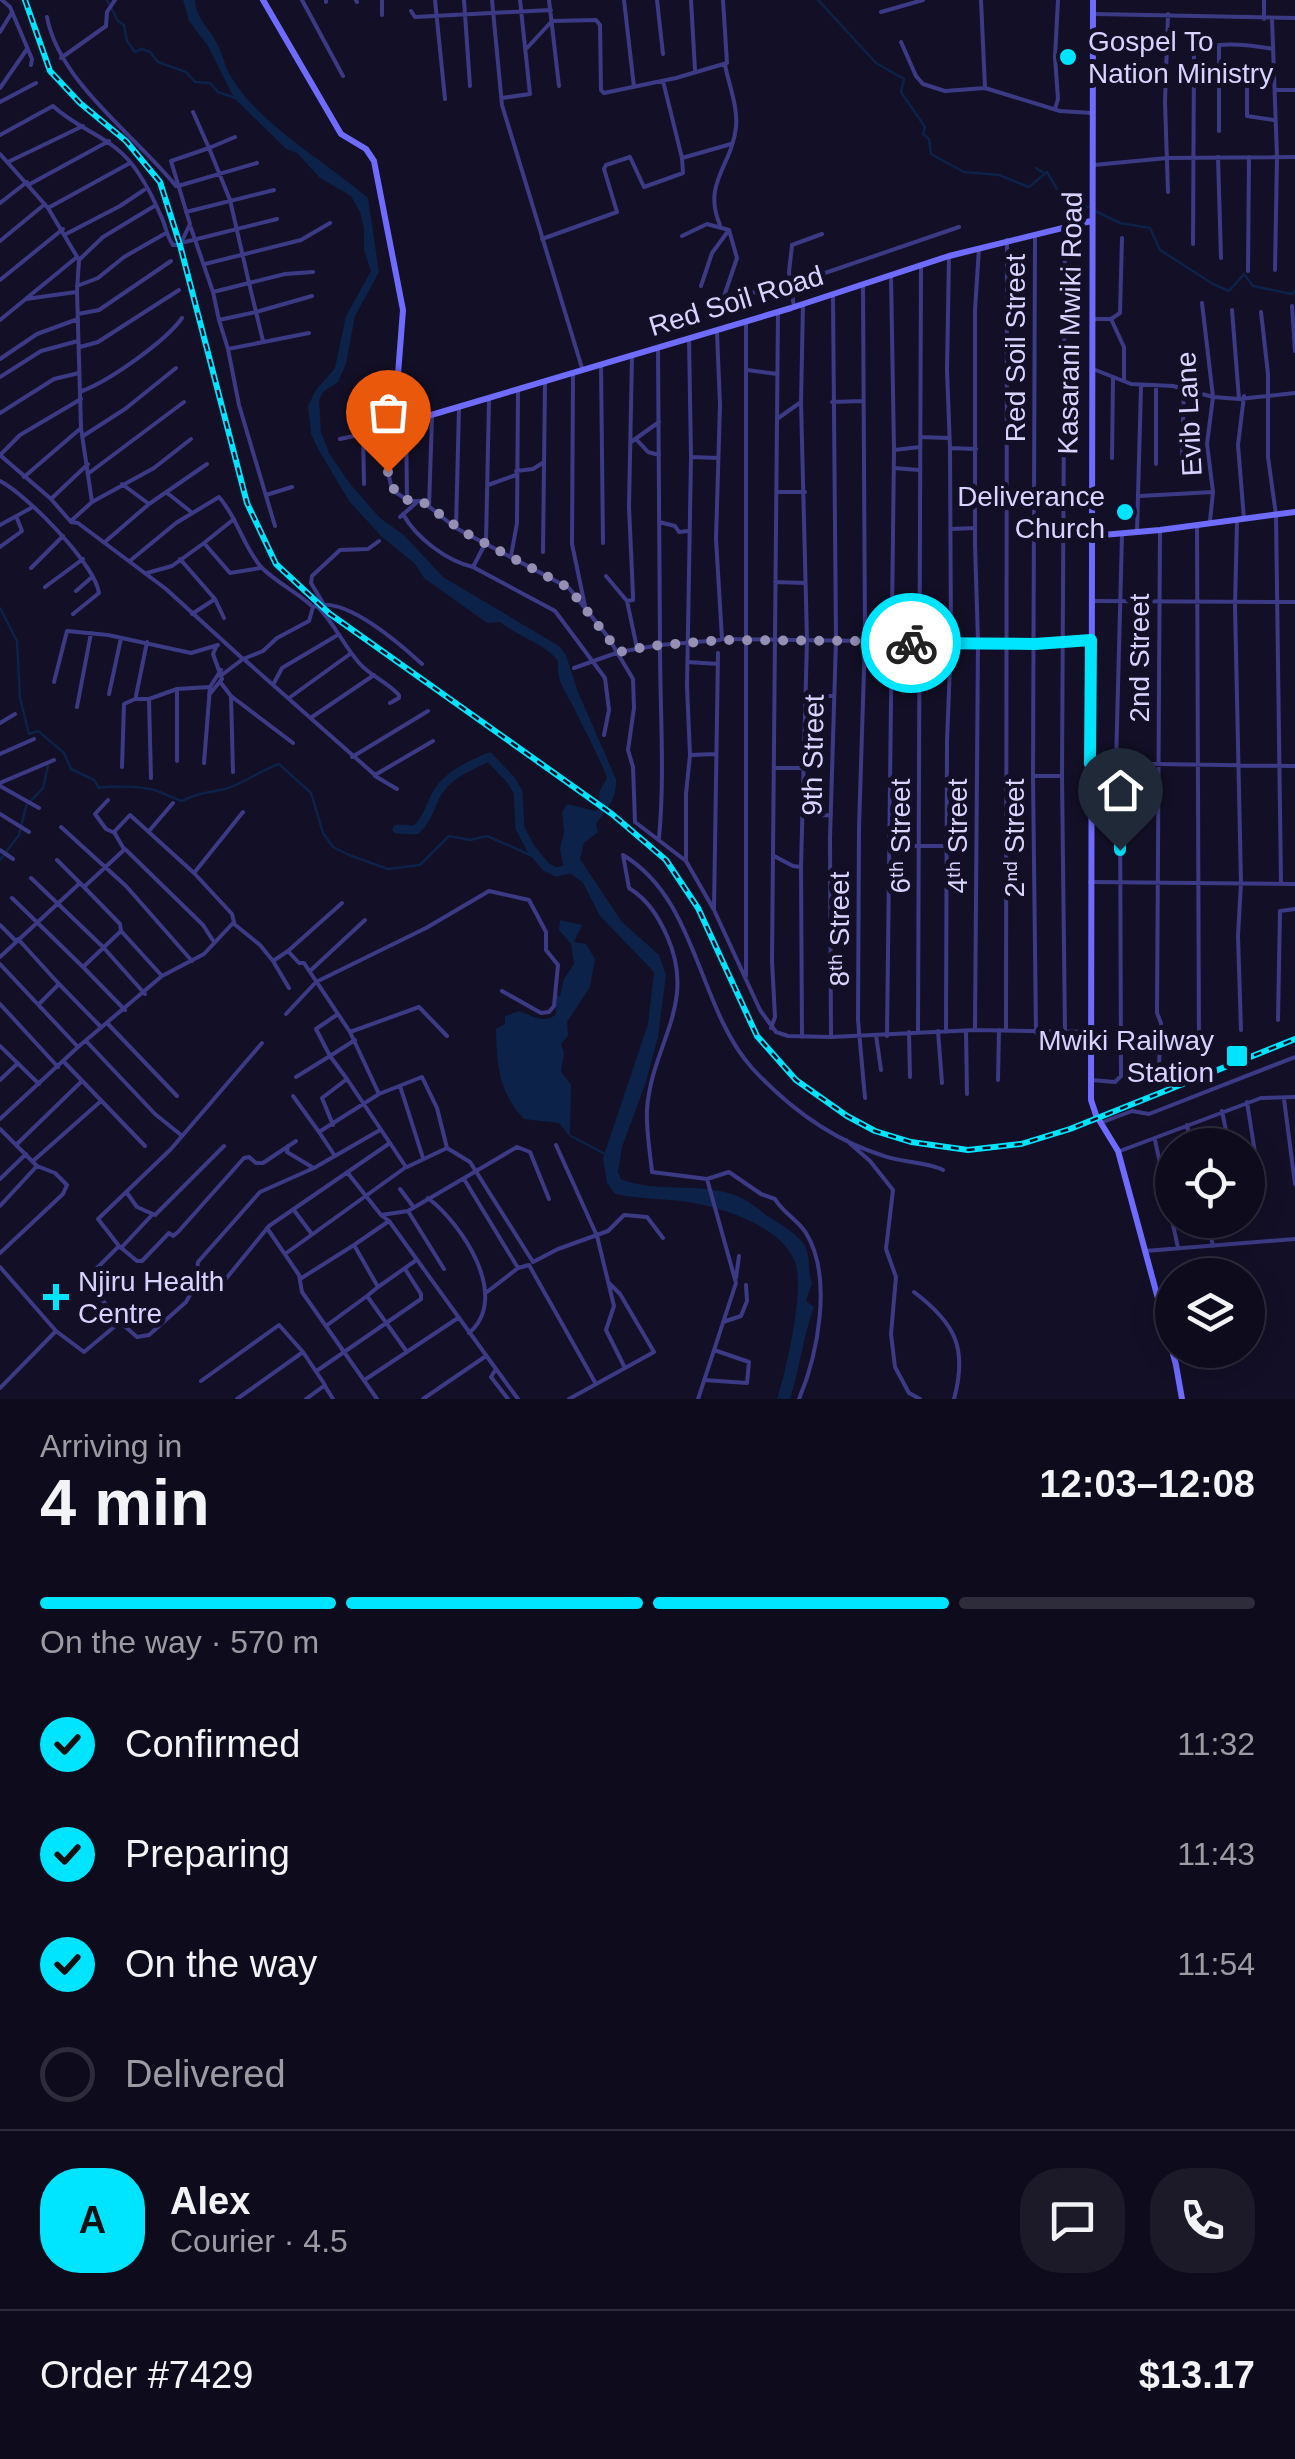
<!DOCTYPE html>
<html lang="en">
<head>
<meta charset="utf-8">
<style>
	:root { --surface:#0e0b1c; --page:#1c1929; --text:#f1f3f6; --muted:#9b9ba3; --line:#2e2b3b; --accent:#00e5ff }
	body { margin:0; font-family:Arial,sans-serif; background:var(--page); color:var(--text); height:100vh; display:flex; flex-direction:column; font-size:38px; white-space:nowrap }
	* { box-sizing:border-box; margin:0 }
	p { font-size:32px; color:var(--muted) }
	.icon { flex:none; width:55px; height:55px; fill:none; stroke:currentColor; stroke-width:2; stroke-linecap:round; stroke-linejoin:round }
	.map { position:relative; height:1399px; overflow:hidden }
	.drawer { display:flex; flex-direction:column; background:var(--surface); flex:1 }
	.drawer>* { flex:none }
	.buttons { position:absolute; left:1155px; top:1128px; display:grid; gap:20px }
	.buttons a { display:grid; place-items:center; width:110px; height:110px; border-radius:50%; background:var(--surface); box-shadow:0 5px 25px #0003,0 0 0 2px var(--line); font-size:50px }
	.pin { position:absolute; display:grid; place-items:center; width:85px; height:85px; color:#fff; margin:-102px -42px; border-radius:50% 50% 50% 0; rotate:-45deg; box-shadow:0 0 10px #0007 }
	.pin .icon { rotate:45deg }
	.courier { position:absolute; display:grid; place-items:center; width:100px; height:100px; margin:-50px; border:8px solid #00e5ff; border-radius:50%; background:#fff; color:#222; box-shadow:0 2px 12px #0007 }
	.overview em { font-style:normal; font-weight:700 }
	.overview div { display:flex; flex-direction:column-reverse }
	.overview { display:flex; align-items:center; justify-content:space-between; height:170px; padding:0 40px }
	h1 { font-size:65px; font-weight:700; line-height:75px }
	.bar { display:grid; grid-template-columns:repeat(4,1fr); gap:15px 10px; align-content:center; height:120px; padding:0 40px }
	.bar i { height:12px; border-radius:8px; background:var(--line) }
	.bar .current { background:var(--accent) }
	.bar p { grid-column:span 4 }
	.line { display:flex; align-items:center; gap:25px; padding:0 40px; border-top:2px solid var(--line) }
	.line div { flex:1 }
	.round { display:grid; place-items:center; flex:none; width:105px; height:105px; border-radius:40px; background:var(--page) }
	ol { padding:0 40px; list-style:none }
	li { display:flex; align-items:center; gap:30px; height:110px }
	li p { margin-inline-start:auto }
	li .icon { padding:10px; border-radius:50%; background:var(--accent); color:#111; stroke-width:4 }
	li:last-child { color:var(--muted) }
	li i { width:55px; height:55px; border:5px solid var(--line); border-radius:50% }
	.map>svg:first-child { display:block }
	.water { fill:#0c2248 }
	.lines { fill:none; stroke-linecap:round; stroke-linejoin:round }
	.stream { stroke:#0c2248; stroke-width:2.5 }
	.river { stroke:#0c2248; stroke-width:9 }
	.street { stroke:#3d3a85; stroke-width:4 }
	.secondary { stroke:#6f6bff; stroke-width:6 }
	.rail-casing { stroke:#00e5ff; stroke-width:6 }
	.rail { stroke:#130f26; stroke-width:2.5; stroke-dasharray:8; stroke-linecap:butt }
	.done { stroke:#948fb3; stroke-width:10; stroke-dasharray:0 18 }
	.route { stroke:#00e5ff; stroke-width:12 }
	.poi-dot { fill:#00e5ff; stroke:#130f26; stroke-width:4 }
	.labels { text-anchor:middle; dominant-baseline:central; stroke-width:10; stroke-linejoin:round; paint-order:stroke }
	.poi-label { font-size:28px; fill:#d9d4ff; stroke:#130f26; text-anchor:start }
	.street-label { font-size:28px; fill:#d9d4ff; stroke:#130f26 }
</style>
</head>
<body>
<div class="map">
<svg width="1295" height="1399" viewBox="0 0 1295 1399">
	<rect width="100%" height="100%" fill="#130f26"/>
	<path class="water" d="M183,0h12c1,18 12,25 20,40 7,11 9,24 15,35 27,48 98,88 138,123l11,74 -24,44 -9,48 -8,18 -15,10 -4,8 2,32 8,21 22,32 29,33 24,17 39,42 116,69 7,9 12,37 38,87c1,21 -9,30 -20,45l2,8 -14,11 -4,16 42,63 37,33 7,20 -8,62 -13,48 -23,62 -4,25 3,7c36,15 79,2 116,17 13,5 21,13 32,21 11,7 29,17 36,29 6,12 2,25 7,37l-6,18 8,6c-11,30 -14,61 -24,92h-13c9,-29 28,-108 18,-137 -13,-34 -64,-51 -96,-58 -28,-6 -56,-4 -84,-10l-8,-11 -4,-25 45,-134 6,-52 -54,-56 -17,-33 -19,-14 -4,-20 4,-17 -2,-20 5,-8 28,7 5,-4 -1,-15 8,-14c-8,-22 -21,-45 -31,-66 -9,-19 -20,-29 -18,-51 -14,-18 -40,-24 -58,-39l-13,1 -63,-45 -9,-14 -34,-28 -32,-35 -32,-54 -6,-13 -3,-28 8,-16 19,-22 11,-52 25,-45 -7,-21v-21l-4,-17 -9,-16 -31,-18 -23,-25 -11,-4 -52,-51 -26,-52 -19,-25z
		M560,920l22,5 -8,17 12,2 9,15 -5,28 -23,35 1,14 -7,8 3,9 -3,19 10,12 -1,53 -11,-14 -35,-4c-26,-28 -27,-54 -28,-90l9,-5v-8l14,-5c12,4 25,14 37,3v-19l4,1 4,-17 10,-15 -3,-20 -12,-14z"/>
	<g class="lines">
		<path class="stream" d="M107,0l11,21 6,4 3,16 8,11 7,-3 8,3 8,10 28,10 9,10 15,1 8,9 17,6
			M818,0l58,63 28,16 -3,13 24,35 -2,7 6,5 2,15 33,18 35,3 30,12 18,-15 13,22 28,13
			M1036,168l6,4
			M1095,211l25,12 30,5 10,22 53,34 16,7 15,-17 9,12 39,8 3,-3
			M0,608l17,33 3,57 9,36 9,-3 26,22 7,16 23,11 5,8c12,-2 38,-2 51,1 11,2 21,9 32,12 16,-9 29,-8 46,-13 18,-6 33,-18 51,-24l32,29 12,40 10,14 16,8 39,14 32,-4 29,-29 21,4 17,-4 50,22
			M0,860l19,-25 7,-29 17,-18 5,-22
			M571,1136l34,18"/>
		<path class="river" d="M397,829l19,1c12,-12 13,-21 20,-35 11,-20 33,-29 53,-38l22,23 7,12 2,36 11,21 15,18 10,5 18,-4"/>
		<path class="street" d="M2,0l8,7 22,52 -1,6
			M302,0l41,76
			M326,0v2
			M356,0l1,2
			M435,0l10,99
			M464,0l6,86
			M492,0l10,105 80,263
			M549,0l10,86
			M624,0l10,87
			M657,0l6,54
			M691,0l4,70
			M981,0l4,88
			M1264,0v19
			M411,11l4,6 136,-7
			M881,12l42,-12
			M1095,14l200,4
			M382,15v-15
			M47,17c12,65 88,118 129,169
			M1272,18l5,139 -2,113
			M0,32l11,-18
			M901,42l15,34 7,8 22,7 40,-3 75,23 32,2
			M527,48l25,-27 44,-1 4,5 1,65 3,3 72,-15 51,-15 -4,-63
			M61,58l45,-32 1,-14 8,-12
			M1247,73v43l26,4
			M663,81l19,77 49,-14
			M0,88l27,-39
			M1275,90h20
			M502,98l28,-4 -10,-94
			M0,102l36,-19
			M1055,109l3,-10 -3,-42 3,-57
			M1219,131v-85
			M0,135l53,-29c29,27 62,30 86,68 8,12 16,28 22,42 5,10 5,19 12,29h7l10,-21 -19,-63 38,-13 -16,-36
			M0,154l48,54 31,52 -2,31 4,137 11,74 -21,19
			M1218,157l3,101
			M8,162l75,-36
			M1094,165l73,-7 128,-1
			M30,184l79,-43
			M178,186l79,-23
			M1168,192l-3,-90 3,-88
			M0,203l27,-21
			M48,208l82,-45
			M186,212l88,-22
			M720,225c-18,-42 12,-59 16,-98 2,-20 -7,-42 -11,-62
			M191,228l22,64 36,-9 -19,-83 -21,-52 26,-11
			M66,234l54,-28 24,-16
			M682,236l25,-12 22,6 -17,23 -11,33
			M1035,238l-2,538 3,257
			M542,239l75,-27 -13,-43 2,-4 24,-8 14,30 39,-14 -1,-15
			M0,241l45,-37
			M185,242l92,-23
			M1193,244l1,-193c21,-10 57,-6 79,-2
			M79,260l24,-23 53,-32
			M205,264l96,-24 29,-17
			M1248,271l1,-114
			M891,276l3,174 26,-3
			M0,280l63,-51
			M790,285l169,-58
			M863,285l2,353 -6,190 -1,192 7,78
			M77,286l21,-8 26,-21 42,-24
			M213,292l6,28 37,-8 -7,-29 36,-9 28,-2
			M26,299l50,-7
			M722,302l15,-44 -8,-28
			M1202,303l11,94 -6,47 6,48 -3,29
			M1292,306l3,45
			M794,307l-5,-35 3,-27 30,-11
			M708,308l38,-15 44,-3
			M1232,310l7,89
			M1261,312l7,62v83l8,58 5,369
			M78,314l21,-4 72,-49
			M1093,319h18l9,-6 2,-75
			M1111,319l13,28v33
			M0,320l77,-63
			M219,320l9,29 81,-16
			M717,332l3,73 -4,134 6,100 143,2 16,7 40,-7 114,3 56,-4
			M689,338l2,119
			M263,341l-7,-29 56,-16
			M80,347l18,-5 81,-52
			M228,349l11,56 36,121
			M0,359l37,-25 41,-15
			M601,365l2,178
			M1093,369l38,15 42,2 40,11 26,2 56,-6
			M747,370l30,4
			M573,374l-1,170 13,62
			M0,377l41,-26 37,-10
			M1156,385v79
			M82,391c27,-10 84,-50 100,-73
			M1244,396l-6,49 6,74
			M81,399l-61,36 -20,20 51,44 20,23 7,1 88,66 77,70 20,-8 14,-13 32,-17 4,-14
			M489,400l-3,142 -13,25 82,44 50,67 4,32 -5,25
			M832,402l30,-1
			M0,413l54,-34 25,-6
			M777,419l24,-17
			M406,422l1,75
			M388,429v43l4,18 17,11h13l34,27 113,60 39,49 25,42 1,29 -6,42 5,17 2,55 51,39 28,49 46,100 16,22 12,4 43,1 144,-7 116,2
			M363,432l1,52
			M83,436l42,-27 51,-41
			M920,437l29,1
			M340,439l50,-11
			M636,439l12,13 11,3
			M631,442l28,-20
			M950,448l26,1
			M1112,458l1,-80
			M1182,458l2,-70
			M894,468l25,2
			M516,471l17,-2 11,-7
			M89,473l95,-71
			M24,477l57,-49
			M0,481c26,13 95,83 99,112l-26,21
			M122,484l27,20
			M488,485l28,-10
			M166,492l24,19
			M777,492h28
			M266,495l26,-8
			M1140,496l73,-4
			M52,498l36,-34
			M92,502l62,-34 37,-29
			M429,507l3,-90
			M403,514c13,24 44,47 70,53
			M400,517l16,-14
			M1237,521l-2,85 6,277 -3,53 3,94
			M659,522l16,4 4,6 9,-1
			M0,525l31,-17
			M1197,525l2,524
			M456,528l3,-120
			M951,529l24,-1
			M1137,532l4,-145
			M106,541l43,-37 58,-40
			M204,543l30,-24
			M0,547l22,-16 -6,-15
			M543,552l2,-169
			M511,556l6,-33 1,-132
			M180,559l35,40 9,19
			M131,560l45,-37 43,-26c18,20 24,49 42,70 16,16 36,25 52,40 30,-14 88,38 109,57
			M31,568l32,-32
			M147,573l25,-7 32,-23 26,30 30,-5
			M606,576l21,25 10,47
			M775,582l30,1
			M45,587l38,-28
			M76,591l16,-14
			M627,601l6,-1v-5l-4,-88 3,-151
			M1091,601l204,1
			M323,603l-12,-20 1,-7 28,-26 28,-1 11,-8
			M316,605c18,17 27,40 44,59 11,12 27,18 39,31v3l-9,5
			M192,614l23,-15
			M246,661l129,114 58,-34
			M688,662l30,2
			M574,668l45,-16 41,-7 -2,-297
			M223,674l20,-15
			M54,682l13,-51 41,4 83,18 27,-8
			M221,683l10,13 2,76
			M274,683l8,-15 54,-32
			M109,694l12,-56
			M209,695l13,-16 -9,-25 3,-7
			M136,696l11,-54
			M231,696l62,47
			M806,696h28
			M289,698l61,-44
			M149,699l2,79
			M77,707l14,-74
			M312,717l62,-42
			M0,723l15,-9
			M0,754l34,-15
			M690,755l26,-1
			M352,757l76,-46
			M177,761v-72
			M204,763l6,-76 11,-17
			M1090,763l205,3
			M122,767l2,-63 11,-5h14l28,-10 33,-2
			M774,768h28
			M375,776l22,13
			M1033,776h29
			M0,783l54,-23
			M0,786l39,22
			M108,800l-13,14 11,15 9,4
			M0,814l29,18
			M803,816l28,-1
			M61,827l65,59 66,75
			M149,831l24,-28
			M659,838c6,-63 1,-128 1,-193l60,-5
			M890,846h58
			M124,849l-10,-17 16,-17 64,58 38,41 2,8
			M0,850l13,9
			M774,856l19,10 8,1
			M57,860l23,23
			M686,860v-66l4,-39 -3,-68 4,-230 27,1
			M194,873l49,-61
			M31,878l72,69 42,47
			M1090,882l205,2
			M84,887l41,-38 78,76 11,17
			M12,898l71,69
			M714,910l4,-257
			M0,925l16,16
			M18,939l41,45 -20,20
			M288,951l54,-48
			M0,957l80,-74 40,41 1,7
			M273,961l16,27
			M0,964l78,83
			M310,971l55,-51
			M746,976v-655
			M59,984l42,43
			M0,1004l58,63
			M125,1010l-42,-43 38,-36 41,45
			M286,1014l30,-32 110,-54 63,-37 40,9 17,32v18l12,15 -4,41 -5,6 -8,1 -39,-22
			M1278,1020l2,-109 15,-2
			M108,1024l69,72
			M771,1028l4,-11 -3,-56 6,-649
			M975,1028l3,-387 -3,-96v-235l4,-62
			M938,1031l4,52
			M966,1031l1,63
			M1006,1031l1,-791
			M350,1032l69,-25 28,29
			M909,1032l1,45
			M918,1032l3,-766
			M946,1032l1,-291 4,-100 -1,-193 -3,-78 2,-113
			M1065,1033l-3,-257 3,-548
			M876,1035l5,35
			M887,1036l7,-586
			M802,1037l-1,-170 6,-227 -6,-238 2,-99
			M831,1037l-1,-199 6,-198 -3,-343
			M86,1041l69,73 26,21
			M262,1043l-91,106 -73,70 21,27 -24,24 -7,12 32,40 17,15 12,-2 37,-33 10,-18 2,-22 62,-70 54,-24 66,-38
			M0,1046l39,38
			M65,1063l80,83
			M1143,1073l16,-8 2,-42 -4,-10 3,-483
			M296,1077l34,-21 -14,-27 22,-15
			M0,1080l18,-17
			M998,1080l1,-50
			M1091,1080l24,2 6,-6 -1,-286 -4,-27 6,-228
			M400,1086l23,72
			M379,1094l43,-17 15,31 10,40 23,14 63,100
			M293,1096l26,36
			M1284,1099l11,85
			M1247,1102l9,57
			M1222,1111l7,34
			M0,1119l78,-72 84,-71 42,-22 29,-31 27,22 13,16 15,-10 11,12h5l46,69 29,62 -60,38 16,24
			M1103,1122l29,-11 17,3 146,-57
			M333,1125l-11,-27 25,-19 -17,-23 25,-16
			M1187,1125l4,20
			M0,1129l37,37 18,7 12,12 -4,9 -63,59
			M846,1140l24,21 23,29 -7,59 10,28 -5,57 4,33 14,26 11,6
			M1155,1140l23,108
			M17,1144l65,-63
			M556,1145l41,91 17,70 -8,24 19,38
			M288,1146l-1,6 25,15
			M1120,1151l141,-53 34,-1
			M33,1161l68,-60
			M407,1167l40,-19
			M347,1172l34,43
			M0,1179l26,-25
			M464,1179l54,89
			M400,1189l12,16
			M127,1193l10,14 18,8 69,-69
			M428,1198c34,26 83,99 41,135
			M0,1206l37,-40
			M293,1209l18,24
			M408,1211l36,58
			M1207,1220l6,26
			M389,1221l-8,-6 27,-4 109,-64 13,5 19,47
			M1209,1226l31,-5
			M267,1228l32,47 3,17 75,107
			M119,1246l18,15h5l27,-28 4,3 5,-4 66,-74 5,-1 7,6h7l33,-22
			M121,1248l31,-33
			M1145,1251l150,-12
			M285,1254l121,-87 -59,-88
			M533,1262l25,-13 50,-18 16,-16 23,2 16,21
			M0,1267l56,64
			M736,1278l3,-22
			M300,1279l54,-34
			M195,1286l21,5 53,-65 121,-83
			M378,1287l37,-26
			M487,1292l31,-24 11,-3 67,119
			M914,1292c41,31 54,56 40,107
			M723,1322l18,-6 6,-15 -1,-16
			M326,1326l41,-30
			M407,1352l-40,-56 11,-9 -24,-42 35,-24 107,148 -5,8 17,22
			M496,1369l22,30
			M318,1370l103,-71v-5l-16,-25
			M366,1379l92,-61
			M704,1380l43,3 2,-21 -35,-12
			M201,1381l78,-56 24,27
			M325,1386l8,13
			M0,1388l56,-57 28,21 36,-30
			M237,1399l66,-47 22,33 -19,14
			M423,1399l63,-43
			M569,1399l85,-47 -34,-58 -11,-11
			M698,1399l38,-116 -29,-104
			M799,1399c19,-45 34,-122 7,-166 -9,-14 -23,-20 -31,-34l-14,-5 -32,-22 -22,7 -55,-7c-2,-20 -6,-42 -5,-62 4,-65 51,-105 20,-174 -9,-20 -19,-36 -38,-48l-6,-33c75,45 74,151 129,213 37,40 80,72 132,88 16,6 47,7 59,14"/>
		<path class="secondary" d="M263,0l78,134 25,15 8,12 29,149 -9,116 397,-118 158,-52 142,-35
			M1093,0l-2,1100 5,15 22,36 58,214 6,34
			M1091,536l69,-6 135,-18"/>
		<g class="rail-casing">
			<path id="rail" d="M25,0l25,71 30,32 46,38 34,41 20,63 67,258 29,61 54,50 282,200 54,46 32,48 59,128 39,44 51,36 28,15 36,11 57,8 53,-6 49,-15 225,-90"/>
		</g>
		<use href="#rail" class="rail"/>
	</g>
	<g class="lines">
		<path class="done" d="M388,472c3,17 12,32 32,28l44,32 105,56 50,64 31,-6 72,-6 143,1 16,7 30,-5"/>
		<path class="route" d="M911,643l124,1 56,-4 -1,124 26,-1 4,27v60"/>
	</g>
	<g class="poi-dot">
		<circle cx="1068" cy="57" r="10"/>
		<circle cx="1125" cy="512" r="10"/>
		<rect x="1225" y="1044" width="24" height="24" rx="5"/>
		<path d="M51 1282h10v10h10v10h-10v10h-10v-10h-10v-10h10z"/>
	</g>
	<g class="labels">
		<g class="poi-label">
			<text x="1088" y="41">Gospel To<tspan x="1088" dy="32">Nation Ministry</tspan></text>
			<text x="1105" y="496" text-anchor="end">Deliverance<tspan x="1105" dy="32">Church</tspan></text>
			<text x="1214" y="1040" text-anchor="end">Mwiki Railway<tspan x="1214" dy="32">Station</tspan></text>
			<text x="78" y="1281">Njiru Health<tspan x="78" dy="32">Centre</tspan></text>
		</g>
		<g class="street-label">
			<text transform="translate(736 301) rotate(-17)">Red Soil Road</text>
			<text transform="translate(1070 323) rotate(-89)">Kasarani Mwiki Road</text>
			<text transform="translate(1015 348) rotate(-90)">Red Soil Street</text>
			<text transform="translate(1189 414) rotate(-93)">Evib Lane</text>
			<text transform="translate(1139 658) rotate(-90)">2nd Street</text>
			<text transform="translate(813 755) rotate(-89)">9th Street</text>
			<text transform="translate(900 836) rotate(-90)">6ᵗʰ Street</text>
			<text transform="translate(957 836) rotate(-90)">4ᵗʰ Street</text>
			<text transform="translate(1014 838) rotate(-90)">2ⁿᵈ Street</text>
			<text transform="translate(839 929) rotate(-90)">8ᵗʰ Street</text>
		</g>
	</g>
</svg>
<div class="buttons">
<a><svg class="icon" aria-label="locate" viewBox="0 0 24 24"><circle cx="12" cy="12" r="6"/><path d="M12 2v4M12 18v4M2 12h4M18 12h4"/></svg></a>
<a><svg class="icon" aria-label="layers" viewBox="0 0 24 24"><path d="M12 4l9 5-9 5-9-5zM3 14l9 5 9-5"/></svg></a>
</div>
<div class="pin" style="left:388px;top:472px;background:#ea580c"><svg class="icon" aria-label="bag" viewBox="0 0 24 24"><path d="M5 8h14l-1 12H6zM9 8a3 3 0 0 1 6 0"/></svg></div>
<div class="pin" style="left:1120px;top:850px;background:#1f2937"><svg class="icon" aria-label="home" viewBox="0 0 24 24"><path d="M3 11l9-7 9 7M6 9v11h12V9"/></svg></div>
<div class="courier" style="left:911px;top:643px"><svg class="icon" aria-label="bike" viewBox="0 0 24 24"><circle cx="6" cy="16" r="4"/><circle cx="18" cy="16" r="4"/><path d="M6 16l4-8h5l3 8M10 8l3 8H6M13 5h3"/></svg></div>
</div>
<section class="drawer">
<div class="overview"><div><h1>4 min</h1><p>Arriving in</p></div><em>12:03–12:08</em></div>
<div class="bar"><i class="current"></i><i class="current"></i><i class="current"></i><i></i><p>On the way · 570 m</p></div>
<ol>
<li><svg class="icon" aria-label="check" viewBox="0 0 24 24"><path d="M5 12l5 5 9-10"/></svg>Confirmed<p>11:32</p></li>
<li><svg class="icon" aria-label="check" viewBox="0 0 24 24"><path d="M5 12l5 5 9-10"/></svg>Preparing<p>11:43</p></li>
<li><svg class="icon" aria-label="check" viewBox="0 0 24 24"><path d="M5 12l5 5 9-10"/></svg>On the way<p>11:54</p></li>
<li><i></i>Delivered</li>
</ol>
<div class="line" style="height:180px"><b class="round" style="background:var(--accent);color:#111">A</b><div><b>Alex</b><p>Courier · 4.5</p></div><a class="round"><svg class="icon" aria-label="chat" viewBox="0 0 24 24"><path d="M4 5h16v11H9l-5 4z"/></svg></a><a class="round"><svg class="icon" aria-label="phone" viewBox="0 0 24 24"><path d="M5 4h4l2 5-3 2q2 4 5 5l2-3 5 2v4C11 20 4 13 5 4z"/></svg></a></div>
<div class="line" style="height:130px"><div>Order #7429</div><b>$13.17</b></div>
</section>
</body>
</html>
